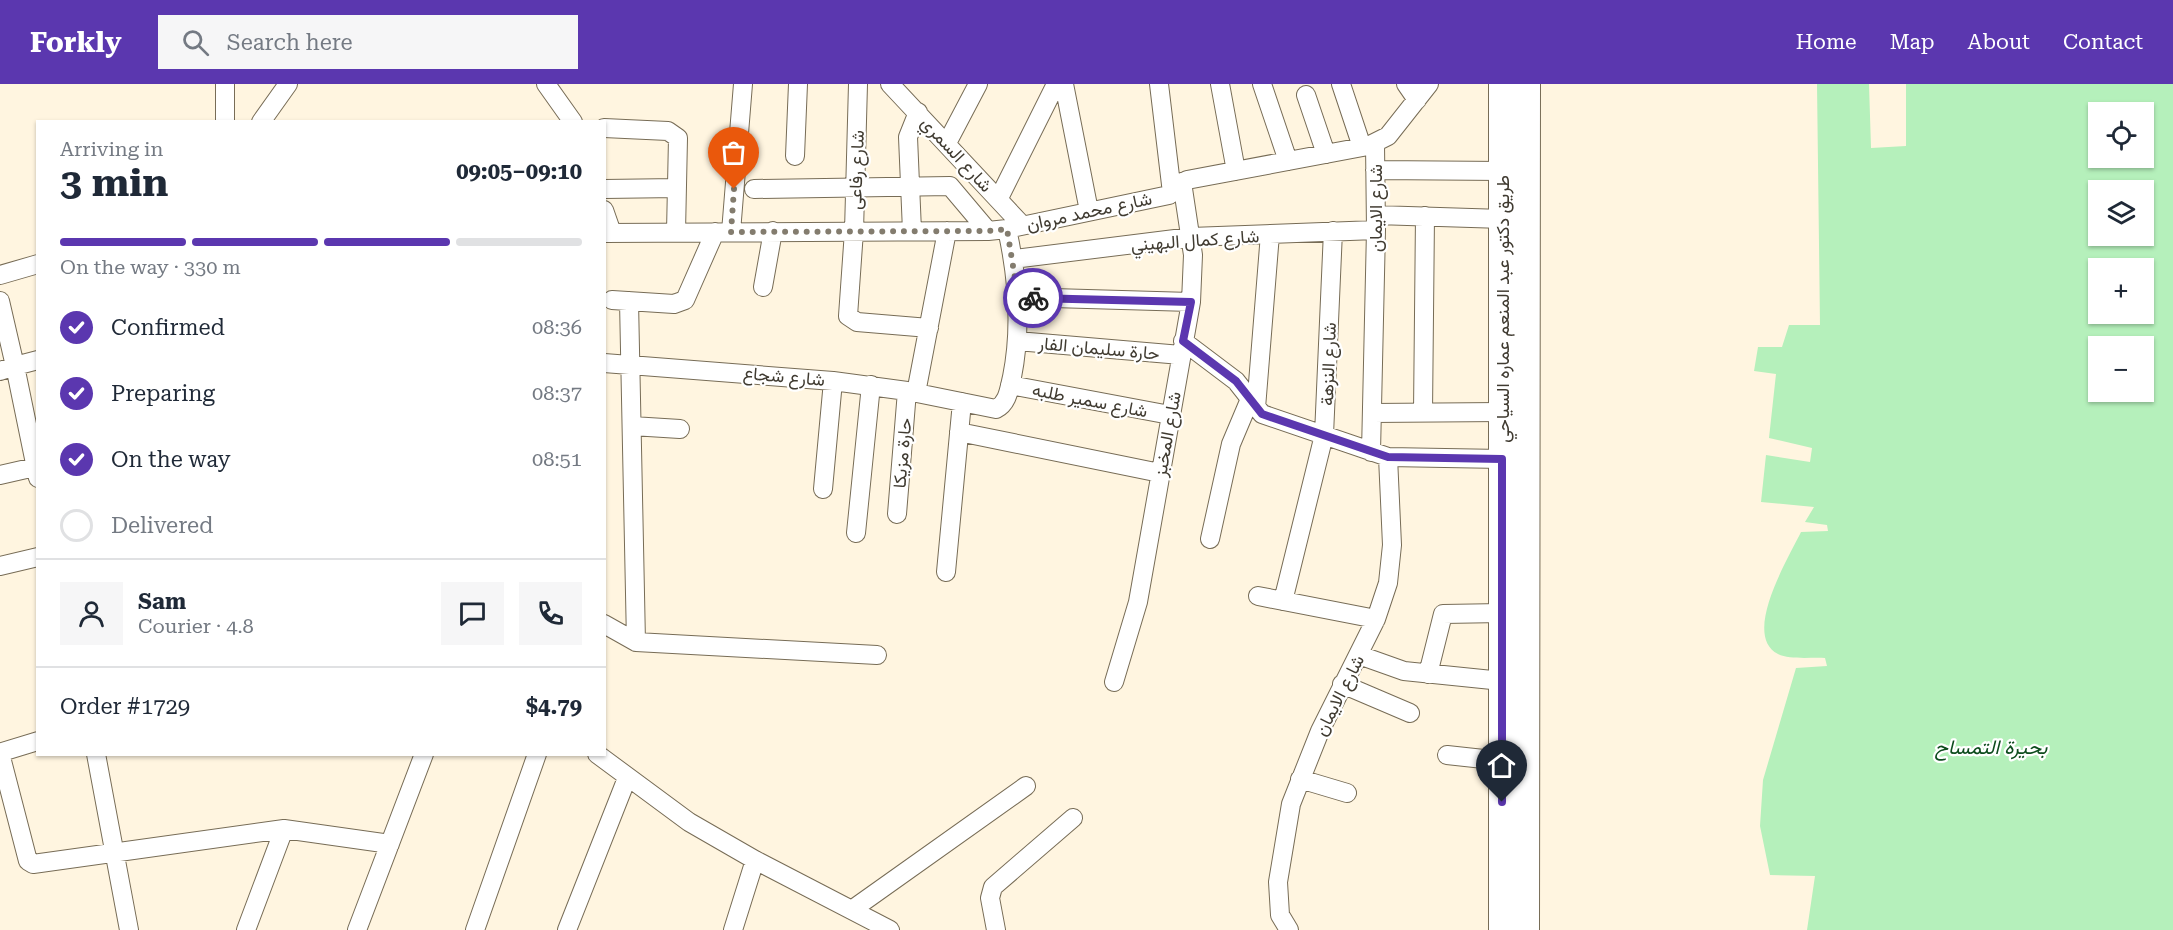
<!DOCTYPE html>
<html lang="en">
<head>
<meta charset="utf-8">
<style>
	:root { --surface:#fff; --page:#f6f6f7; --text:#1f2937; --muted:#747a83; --line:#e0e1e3; --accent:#5b37af }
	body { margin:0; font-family:"Roboto Serif",Vazirmatn,serif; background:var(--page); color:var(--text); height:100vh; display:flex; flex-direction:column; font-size:22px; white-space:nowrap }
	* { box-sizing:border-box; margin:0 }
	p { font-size:20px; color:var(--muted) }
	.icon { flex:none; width:33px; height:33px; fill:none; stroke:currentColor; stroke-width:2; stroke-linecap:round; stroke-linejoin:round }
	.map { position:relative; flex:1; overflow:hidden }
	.side { position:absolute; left:36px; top:36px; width:570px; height:636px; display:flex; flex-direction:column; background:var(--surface); border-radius:0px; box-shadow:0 2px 4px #0004 }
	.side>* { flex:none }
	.controls { position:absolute; left:2088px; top:18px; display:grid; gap:12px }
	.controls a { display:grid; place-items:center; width:66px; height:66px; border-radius:0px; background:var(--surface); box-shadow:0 2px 4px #0004; font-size:30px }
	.pin { position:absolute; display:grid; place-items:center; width:51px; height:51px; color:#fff; margin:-62px -26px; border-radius:50% 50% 50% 0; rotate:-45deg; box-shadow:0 0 6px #0007 }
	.pin .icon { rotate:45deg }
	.courier { position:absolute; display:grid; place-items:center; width:60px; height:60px; margin:-30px; border:4px solid #5b37af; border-radius:50%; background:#fff; color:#222; box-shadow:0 2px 8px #0007 }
	.headline em { font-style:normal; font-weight:700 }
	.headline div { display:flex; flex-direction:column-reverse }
	.headline { display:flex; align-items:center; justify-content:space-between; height:102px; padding:0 24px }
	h1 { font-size:39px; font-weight:700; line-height:45px }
	.bar { display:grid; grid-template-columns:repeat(4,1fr); gap:9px 6px; align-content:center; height:72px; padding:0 24px }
	.bar i { height:8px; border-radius:4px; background:var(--line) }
	.bar .selected { background:var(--accent) }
	.bar p { grid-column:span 4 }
	.line { display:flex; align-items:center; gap:15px; padding:0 24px; border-top:2px solid var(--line) }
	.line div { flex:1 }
	.round { display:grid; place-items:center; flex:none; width:63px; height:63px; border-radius:0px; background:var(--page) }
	ol { padding:0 24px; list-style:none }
	li { display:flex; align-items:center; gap:18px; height:66px }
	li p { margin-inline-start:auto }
	li .icon { padding:6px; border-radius:50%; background:var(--accent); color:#fff; stroke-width:4 }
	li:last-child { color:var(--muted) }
	li i { width:33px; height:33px; border:3px solid var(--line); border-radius:50% }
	header { display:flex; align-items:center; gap:36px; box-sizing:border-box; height:84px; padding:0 30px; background:var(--accent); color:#fff }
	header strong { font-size:28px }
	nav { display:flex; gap:33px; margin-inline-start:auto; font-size:21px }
	.search { width:420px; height:54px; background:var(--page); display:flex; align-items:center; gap:15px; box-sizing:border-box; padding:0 21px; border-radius:0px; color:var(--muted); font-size:22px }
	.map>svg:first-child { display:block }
	.water { fill:#b5f0bb; fill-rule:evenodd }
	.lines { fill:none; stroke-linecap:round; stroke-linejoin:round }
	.street-casing { stroke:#776c56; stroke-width:20 }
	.secondary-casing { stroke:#776c56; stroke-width:28 }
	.street { stroke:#fff; stroke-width:18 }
	.secondary { stroke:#fff; stroke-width:26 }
	.done { stroke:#837c6e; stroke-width:6; stroke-dasharray:0 10.8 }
	.route { stroke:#5b37af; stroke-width:8 }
	.labels { text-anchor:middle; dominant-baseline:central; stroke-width:4.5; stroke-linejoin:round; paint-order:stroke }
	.street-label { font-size:18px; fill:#403b31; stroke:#fff }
	.water-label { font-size:20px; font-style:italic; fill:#0d4c1d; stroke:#fff }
</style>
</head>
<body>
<header>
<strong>Forkly</strong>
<div class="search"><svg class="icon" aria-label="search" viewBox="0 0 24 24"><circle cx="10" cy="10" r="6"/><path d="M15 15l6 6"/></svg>Search here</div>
<nav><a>Home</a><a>Map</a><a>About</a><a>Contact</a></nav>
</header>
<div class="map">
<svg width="2173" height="846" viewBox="0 0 2173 846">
	<rect width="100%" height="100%" fill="#fff5e0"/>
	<path class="water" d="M1817,0h52l2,64 35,-2v-62h267v846h-366l8,-54 -45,-1 -10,-49 3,-46 33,-112 31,-2 -2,-8c-13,-1 -35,2 -47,-4 -37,-19 11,-97 23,-122l27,-1 -1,-6 -22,-3 9,-15 -53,-5 5,-47 44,7 2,-14 -43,-10 7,-64 -22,-3 4,-24h24l7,-22h31zM2098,28h46v46h-46zM2098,106h46v46h-46zM2098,184h46v46h-46zM2098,262h46v46h-46z"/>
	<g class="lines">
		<g class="street-casing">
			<path id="street" d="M546,0l27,38
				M858,0l-4,147 -6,85 9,6 72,6
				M890,0l132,141
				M1064,0l25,127
				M1159,0l13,109
				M1220,0l16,87
				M1262,0l26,77
				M1341,0l21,63
				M1406,0l11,16
				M1306,11l20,59
				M225,38v-38
				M261,38l27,-38
				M604,44l64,3 10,7 -2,94
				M947,59l31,-59
				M795,72l3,-72
				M1375,86l128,1
				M604,105l73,-1
				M754,105l196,-3 38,45
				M999,114l57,-114
				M604,126l8,23
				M1376,131l127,4
				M912,147l-4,-94 10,-25
				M731,148l12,-148
				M604,149l384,-2 19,-2 162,-34 18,-15 181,-34 20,-10 41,-52
				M1014,175l177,-22 185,-7
				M0,191l38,-11
				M763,203l10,-56
				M1018,213l173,5
				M612,216l62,4 11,-4 30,-68
				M0,217l15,65 -15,5
				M629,217l7,341
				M1017,257l164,14
				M1183,257l53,40 26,33 126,43 114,2
				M38,276l-23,6 23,112
				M604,279l229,18 74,10 89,18c12,-6 13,-20 16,-32 10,-50 6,-98 -5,-148
				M1010,301l160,30
				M916,309l31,-162
				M1256,324l14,-174
				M1372,329l130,-1
				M1423,329l2,-197
				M632,342l48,3
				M959,348l201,41
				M1371,368l5,-222 -1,-86
				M0,391l35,-8
				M823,405l10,-108
				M897,430l10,-123
				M856,449l15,-148
				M1210,455l21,-95 19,-45
				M0,482l38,-9
				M946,488l16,-170
				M1258,512l118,23
				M1283,517l41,-166 9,-204
				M604,540l32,18 241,13
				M1359,571l45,16 98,10
				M1428,590l15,-60 59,-1
				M1114,598l24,-80 53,-300 2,-47 -11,-73
				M1342,600l68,29
				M38,657l-36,11 -1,5 27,104 5,3 251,-35 106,15
				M96,670l33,176
				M597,670l92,68 66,38 135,70
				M1447,671l55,6
				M1300,695l47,14
				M853,825l173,-123
				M246,846l38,-101
				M357,846l67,-176
				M475,846l62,-176
				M567,846l60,-152
				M733,846l22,-70
				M996,846l-6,-32 3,-11 80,-69
				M1289,846l-9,-15 -2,-33 13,-78 29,-73 56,-112 12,-36 4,-38 -4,-88"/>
		</g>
		<g class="secondary-casing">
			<path id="secondary" d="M1502,846v-846
				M1526,846l1,-846"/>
		</g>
		<use href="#street" class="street"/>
		<use href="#secondary" class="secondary"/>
	</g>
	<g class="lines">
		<path class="done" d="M734,105l-3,43 257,-1 19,-2 11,68 15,1"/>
		<path class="route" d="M1033,214l158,4 -8,39 53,40 26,33 126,43 114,2v343"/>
	</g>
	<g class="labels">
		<g class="street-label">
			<text transform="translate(957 70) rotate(47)">شارع السمري</text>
			<text transform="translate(856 86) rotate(-88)">شارع رفاعى</text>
			<text transform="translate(1375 124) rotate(-90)">شارع الايمان</text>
			<text transform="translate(1089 127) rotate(-12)">شارع محمد مروان</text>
			<text transform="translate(1195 156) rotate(-4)">شارع كمال البهيني</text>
			<text transform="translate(1502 225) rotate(-90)">طريق دكتور عبد المنعم عماره السياحي</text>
			<text transform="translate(1099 264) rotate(5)">حارة سليمان الفار</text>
			<text transform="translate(1328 280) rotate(-88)">شارع النزهة</text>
			<text transform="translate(784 292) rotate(5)">شارع شجاع</text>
			<text transform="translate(1090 316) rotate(11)">شارع سمير طلبه</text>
			<text transform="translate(1167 350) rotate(-80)">شارع المخبز</text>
			<text transform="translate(902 369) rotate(-85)">حارة مزيكا</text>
			<text transform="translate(1339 611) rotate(-63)">شارع الايمان</text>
		</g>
		<g class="water-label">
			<text x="1991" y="663">بحيرة التمساح</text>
		</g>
	</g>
</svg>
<div class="controls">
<a><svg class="icon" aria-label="locate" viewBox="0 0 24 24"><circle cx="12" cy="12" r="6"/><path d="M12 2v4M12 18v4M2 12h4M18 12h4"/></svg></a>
<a><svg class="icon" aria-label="layers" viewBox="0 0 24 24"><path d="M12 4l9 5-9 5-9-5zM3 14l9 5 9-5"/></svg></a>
<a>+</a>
<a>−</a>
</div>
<div class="pin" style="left:734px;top:105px;background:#ea580c"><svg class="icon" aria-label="bag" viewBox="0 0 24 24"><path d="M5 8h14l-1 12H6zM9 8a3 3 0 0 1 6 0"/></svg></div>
<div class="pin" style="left:1502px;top:718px;background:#1f2937"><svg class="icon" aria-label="home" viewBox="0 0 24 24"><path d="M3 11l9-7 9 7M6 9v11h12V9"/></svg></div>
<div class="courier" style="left:1033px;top:214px"><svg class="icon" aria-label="bike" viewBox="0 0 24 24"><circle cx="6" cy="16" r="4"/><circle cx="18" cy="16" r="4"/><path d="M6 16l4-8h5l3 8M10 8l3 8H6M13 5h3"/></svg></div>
<section class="side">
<div class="headline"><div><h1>3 min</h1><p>Arriving in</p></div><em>09:05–09:10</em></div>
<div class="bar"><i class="selected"></i><i class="selected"></i><i class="selected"></i><i></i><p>On the way · 330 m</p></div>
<ol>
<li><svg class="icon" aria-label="check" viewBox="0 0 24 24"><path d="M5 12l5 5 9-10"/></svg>Confirmed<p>08:36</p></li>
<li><svg class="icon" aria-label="check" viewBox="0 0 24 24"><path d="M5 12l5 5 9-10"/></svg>Preparing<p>08:37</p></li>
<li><svg class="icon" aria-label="check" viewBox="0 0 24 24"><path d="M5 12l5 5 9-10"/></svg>On the way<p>08:51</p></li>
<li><i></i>Delivered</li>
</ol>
<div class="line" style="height:108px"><a class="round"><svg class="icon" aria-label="person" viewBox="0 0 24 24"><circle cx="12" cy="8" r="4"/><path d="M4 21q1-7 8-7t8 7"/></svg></a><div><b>Sam</b><p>Courier · 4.8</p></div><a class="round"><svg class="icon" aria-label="chat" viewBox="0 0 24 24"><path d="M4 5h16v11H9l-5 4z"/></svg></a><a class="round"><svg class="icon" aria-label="phone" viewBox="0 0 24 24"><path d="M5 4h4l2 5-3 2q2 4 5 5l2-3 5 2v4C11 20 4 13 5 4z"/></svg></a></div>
<div class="line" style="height:78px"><div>Order #1729</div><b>$4.79</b></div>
</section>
</div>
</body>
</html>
